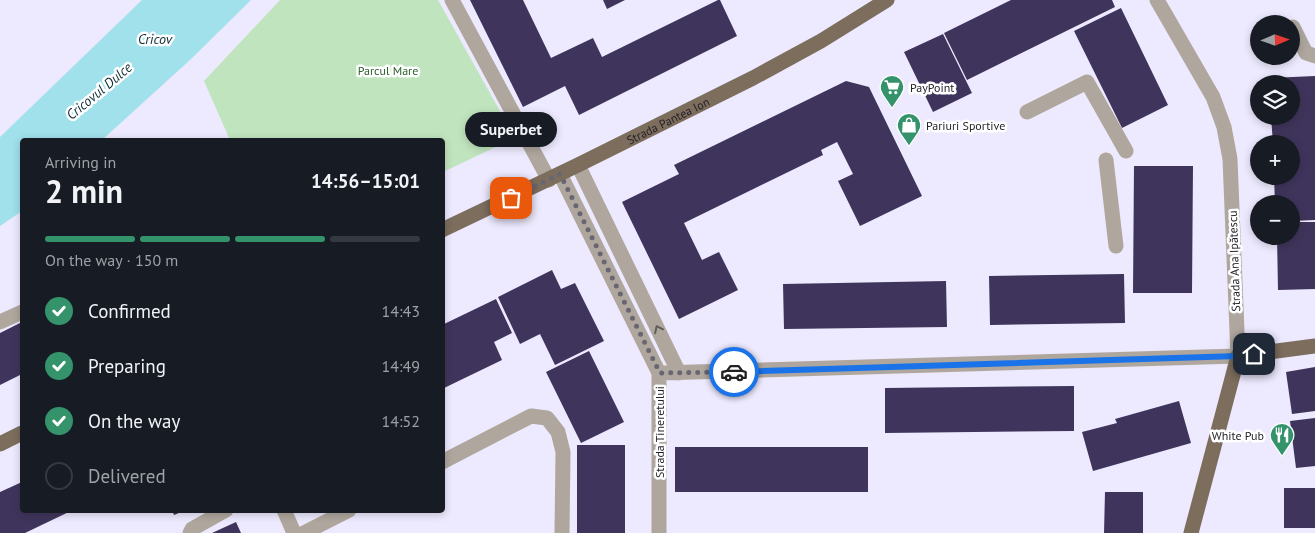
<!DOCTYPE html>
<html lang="en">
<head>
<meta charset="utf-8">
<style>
	:root { --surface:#171b24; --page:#242831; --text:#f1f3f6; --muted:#9ea1a6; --line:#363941; --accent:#35936b }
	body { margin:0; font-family:"PT Sans",sans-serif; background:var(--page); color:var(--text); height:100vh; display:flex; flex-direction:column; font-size:19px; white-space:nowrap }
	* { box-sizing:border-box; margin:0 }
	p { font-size:16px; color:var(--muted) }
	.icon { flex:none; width:28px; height:28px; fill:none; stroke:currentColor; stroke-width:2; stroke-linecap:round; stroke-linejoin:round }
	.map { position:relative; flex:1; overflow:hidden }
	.side { position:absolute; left:20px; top:138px; width:425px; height:375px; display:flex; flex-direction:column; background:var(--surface); border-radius:5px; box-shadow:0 2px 8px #0003 }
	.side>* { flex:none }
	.needle { width:32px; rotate:88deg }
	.tools { position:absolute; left:1250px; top:15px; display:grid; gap:10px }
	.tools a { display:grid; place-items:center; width:50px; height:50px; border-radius:50%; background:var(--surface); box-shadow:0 2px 8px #0003; font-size:25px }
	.pin { position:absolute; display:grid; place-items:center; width:42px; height:42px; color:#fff; margin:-21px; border-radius:10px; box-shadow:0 2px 8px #0006 }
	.courier { position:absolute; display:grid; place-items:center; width:50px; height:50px; margin:-25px; border:4px solid #1a73e8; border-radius:50%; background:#fff; color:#222; box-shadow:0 1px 6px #0007 }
	.bubble { position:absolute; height:35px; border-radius:18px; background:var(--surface); box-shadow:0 2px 8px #0003; font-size:16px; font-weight:800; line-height:35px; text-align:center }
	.head em { font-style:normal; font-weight:800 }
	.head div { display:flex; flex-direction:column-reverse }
	.head { display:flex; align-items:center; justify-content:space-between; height:85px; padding:0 25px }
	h1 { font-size:32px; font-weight:800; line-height:38px }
	.bar { display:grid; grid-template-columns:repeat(4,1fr); gap:8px 5px; align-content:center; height:60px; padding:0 25px }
	.bar i { height:6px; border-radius:4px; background:var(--line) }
	.bar .current { background:var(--accent) }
	.bar p { grid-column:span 4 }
	ol { padding:0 25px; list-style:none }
	li { display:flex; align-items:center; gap:15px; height:55px }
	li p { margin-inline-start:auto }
	li .icon { padding:5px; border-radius:50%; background:var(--accent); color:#fff; stroke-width:4 }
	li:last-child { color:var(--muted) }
	li i { width:28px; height:28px; border:2px solid var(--line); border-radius:50% }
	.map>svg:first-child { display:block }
	.green { fill:#c0e5be }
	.water { fill:#a0e1ec }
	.building { fill:#3f355c }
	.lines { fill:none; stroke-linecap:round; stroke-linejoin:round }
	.minor { stroke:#afa79e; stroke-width:15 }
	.major { stroke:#7c6d5d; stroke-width:15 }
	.oneway { stroke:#615c5d }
	.done { stroke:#686673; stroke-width:5; stroke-dasharray:0 9 }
	.route { stroke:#1a73e8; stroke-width:6 }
	.labels { text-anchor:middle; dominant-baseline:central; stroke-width:5; stroke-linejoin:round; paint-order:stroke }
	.park-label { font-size:12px; fill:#2c5e2b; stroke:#fff }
	.poi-label { font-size:12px; fill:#211f28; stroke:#fff; text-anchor:start }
	.street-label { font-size:12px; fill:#211f28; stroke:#fff }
	.water-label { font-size:14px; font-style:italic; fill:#0f3036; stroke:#fff }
</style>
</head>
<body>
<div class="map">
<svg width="1315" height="533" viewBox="0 0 1315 533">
	<rect width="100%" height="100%" fill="#ede9fe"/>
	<path class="green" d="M280,0h158l77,138 -72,34 -1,-32h-212l-26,-59z"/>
	<path class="water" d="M142,0h109l-60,59 -89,81h-80v71l-22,15v-89z"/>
	<path class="building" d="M470,0h53l28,58 42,-20 9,19 116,-57h2l17,36 -158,79 -14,-29 -42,21z
		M603,0h22l-18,9z
		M1011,0h101l3,7 -148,73 -23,-47z
		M1121,8l47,97 -46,23 -48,-97z
		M943,34l29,59 -39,19 -29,-60z
		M1315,76v144l-24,1v-17h-16l-1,-28h17v-32h-18l-2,-28h20v-32h-21v-6z
		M846,81l23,6 53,109 -62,30 -22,-45 15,-7 -16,-32 -16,8 2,5 -139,68 18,37 17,-8 19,38 -59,29 -57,-117 57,-28 -5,-9z
		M1134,166h59l-1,127h-59z
		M1291,222h24v67l-37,1 -1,-54h14z
		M552,270l9,19 14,-6 29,58 -49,24 -15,-31 -20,10 -22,-47z
		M1124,274l1,49 -135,2 -1,-49z
		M946,281l1,46 -163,2 -1,-45z
		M496,299l16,34 -18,9 8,18 -60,29v-64z
		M22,322v52l-22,11v-52z
		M589,351l35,71 -43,21 -35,-71z
		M1315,367v44l-23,3 -6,-42z
		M1074,386v45l-189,2v-45z
		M1179,401l12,42 -98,28 -11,-39 35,-9 -2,-4z
		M1315,418v48l-19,2 -6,-47z
		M577,445h48v88h-48z
		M675,447h193v45h-193z
		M22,482v28h51l-48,23h-25v-41z
		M1284,488h31v40h-31z
		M1105,492h38v41h-39z
		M172,510h14l-12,5z
		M236,522l5,11h-29z"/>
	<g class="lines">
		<path class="minor" d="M452,0l97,180
			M1293,27l13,26 9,3
			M1027,112l60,-30 39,69
			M1106,160l10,86
			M578,165l101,208
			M560,174l99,199v160
			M0,322l22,-10
			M659,373l579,-17 -8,-197 -6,-32 -11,-30 -56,-97
			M442,462l89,-46 16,2 11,14 5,20 -1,81
			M284,510l10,23
			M190,533l2,-4 34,-19
			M304,533l45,-23"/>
		<g class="major">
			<path id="s1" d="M442,230l136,-65 175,-87 68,-37 66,-41"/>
			<path d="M0,444l22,-11"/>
			<path d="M1191,533l47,-177 77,-10"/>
		</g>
	</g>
	<defs><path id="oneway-chevron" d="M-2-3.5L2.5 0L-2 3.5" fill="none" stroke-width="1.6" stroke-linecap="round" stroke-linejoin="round" transform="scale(1.25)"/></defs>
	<use class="oneway" href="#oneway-chevron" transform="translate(658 329) rotate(-116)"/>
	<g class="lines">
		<path class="done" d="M511,198l49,-24 100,199 74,-1"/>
		<path class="route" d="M734,372l504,-16 16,-2"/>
	</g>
	<defs>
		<g id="supermarket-pin" transform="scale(1.25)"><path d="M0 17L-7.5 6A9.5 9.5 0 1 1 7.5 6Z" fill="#35936b" stroke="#fff"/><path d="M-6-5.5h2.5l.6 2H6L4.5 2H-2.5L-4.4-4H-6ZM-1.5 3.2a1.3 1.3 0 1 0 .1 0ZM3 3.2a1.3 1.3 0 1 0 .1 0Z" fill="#fff"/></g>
		<g id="shop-pin" transform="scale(1.25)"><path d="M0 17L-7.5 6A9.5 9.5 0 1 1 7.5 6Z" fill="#35936b" stroke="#fff"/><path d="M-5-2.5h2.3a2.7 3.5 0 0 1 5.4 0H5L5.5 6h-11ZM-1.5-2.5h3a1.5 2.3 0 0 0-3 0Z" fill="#fff"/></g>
		<g id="restaurant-pin" transform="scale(1.25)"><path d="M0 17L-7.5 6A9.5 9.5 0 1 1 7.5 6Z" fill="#35936b" stroke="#fff"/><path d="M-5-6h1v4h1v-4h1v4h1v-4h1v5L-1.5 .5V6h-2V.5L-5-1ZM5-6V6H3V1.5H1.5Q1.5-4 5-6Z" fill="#fff"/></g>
	</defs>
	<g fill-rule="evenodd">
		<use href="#supermarket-pin" x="892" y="87"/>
		<use href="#shop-pin" x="909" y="125"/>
		<use href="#restaurant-pin" x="1282" y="435"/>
	</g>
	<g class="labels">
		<g class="park-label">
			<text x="388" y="70">Parcul Mare</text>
		</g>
		<g class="poi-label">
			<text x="910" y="87">PayPoint</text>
			<text x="926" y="125">Pariuri Sportive</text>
			<text x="1264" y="435" text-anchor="end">White Pub</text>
		</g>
		<g class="street-label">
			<text stroke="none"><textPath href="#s1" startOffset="251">Strada Pantea Ion</textPath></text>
			<text transform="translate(1234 261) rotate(-92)">Strada Ana Ipătescu</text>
			<text transform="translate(659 432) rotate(-90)">Strada Tineretului</text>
		</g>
		<g class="water-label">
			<text x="155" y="39">Cricov</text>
			<text transform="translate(99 91) rotate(-40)">Cricovul Dulce</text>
		</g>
	</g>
</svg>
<div class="tools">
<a><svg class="needle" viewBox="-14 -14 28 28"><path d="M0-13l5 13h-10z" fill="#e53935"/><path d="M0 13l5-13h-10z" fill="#9ea1a6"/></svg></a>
<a><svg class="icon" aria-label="layers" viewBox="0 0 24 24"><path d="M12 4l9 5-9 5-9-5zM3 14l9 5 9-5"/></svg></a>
<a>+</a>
<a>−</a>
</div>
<div class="pin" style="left:511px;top:198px;background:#ea580c"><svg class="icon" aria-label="bag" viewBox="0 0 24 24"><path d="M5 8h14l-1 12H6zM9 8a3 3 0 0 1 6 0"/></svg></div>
<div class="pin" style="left:1254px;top:354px;background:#1f2937"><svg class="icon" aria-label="home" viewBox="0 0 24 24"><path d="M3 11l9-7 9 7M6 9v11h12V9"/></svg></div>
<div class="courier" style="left:734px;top:372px"><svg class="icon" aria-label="car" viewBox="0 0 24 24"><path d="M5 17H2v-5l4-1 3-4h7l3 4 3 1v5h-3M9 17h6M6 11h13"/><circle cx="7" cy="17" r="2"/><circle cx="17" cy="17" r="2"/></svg></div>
<div class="bubble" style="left:465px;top:112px;width:92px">Superbet</div>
<section class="side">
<div class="head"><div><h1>2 min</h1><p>Arriving in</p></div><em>14:56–15:01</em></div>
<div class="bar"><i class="current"></i><i class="current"></i><i class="current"></i><i></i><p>On the way · 150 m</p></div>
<ol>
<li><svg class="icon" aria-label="check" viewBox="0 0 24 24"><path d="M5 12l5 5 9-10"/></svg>Confirmed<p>14:43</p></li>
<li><svg class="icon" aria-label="check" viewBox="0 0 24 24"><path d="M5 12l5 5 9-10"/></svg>Preparing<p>14:49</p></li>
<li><svg class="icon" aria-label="check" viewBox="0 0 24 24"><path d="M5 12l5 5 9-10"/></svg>On the way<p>14:52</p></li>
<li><i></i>Delivered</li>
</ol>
</section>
</div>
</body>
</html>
